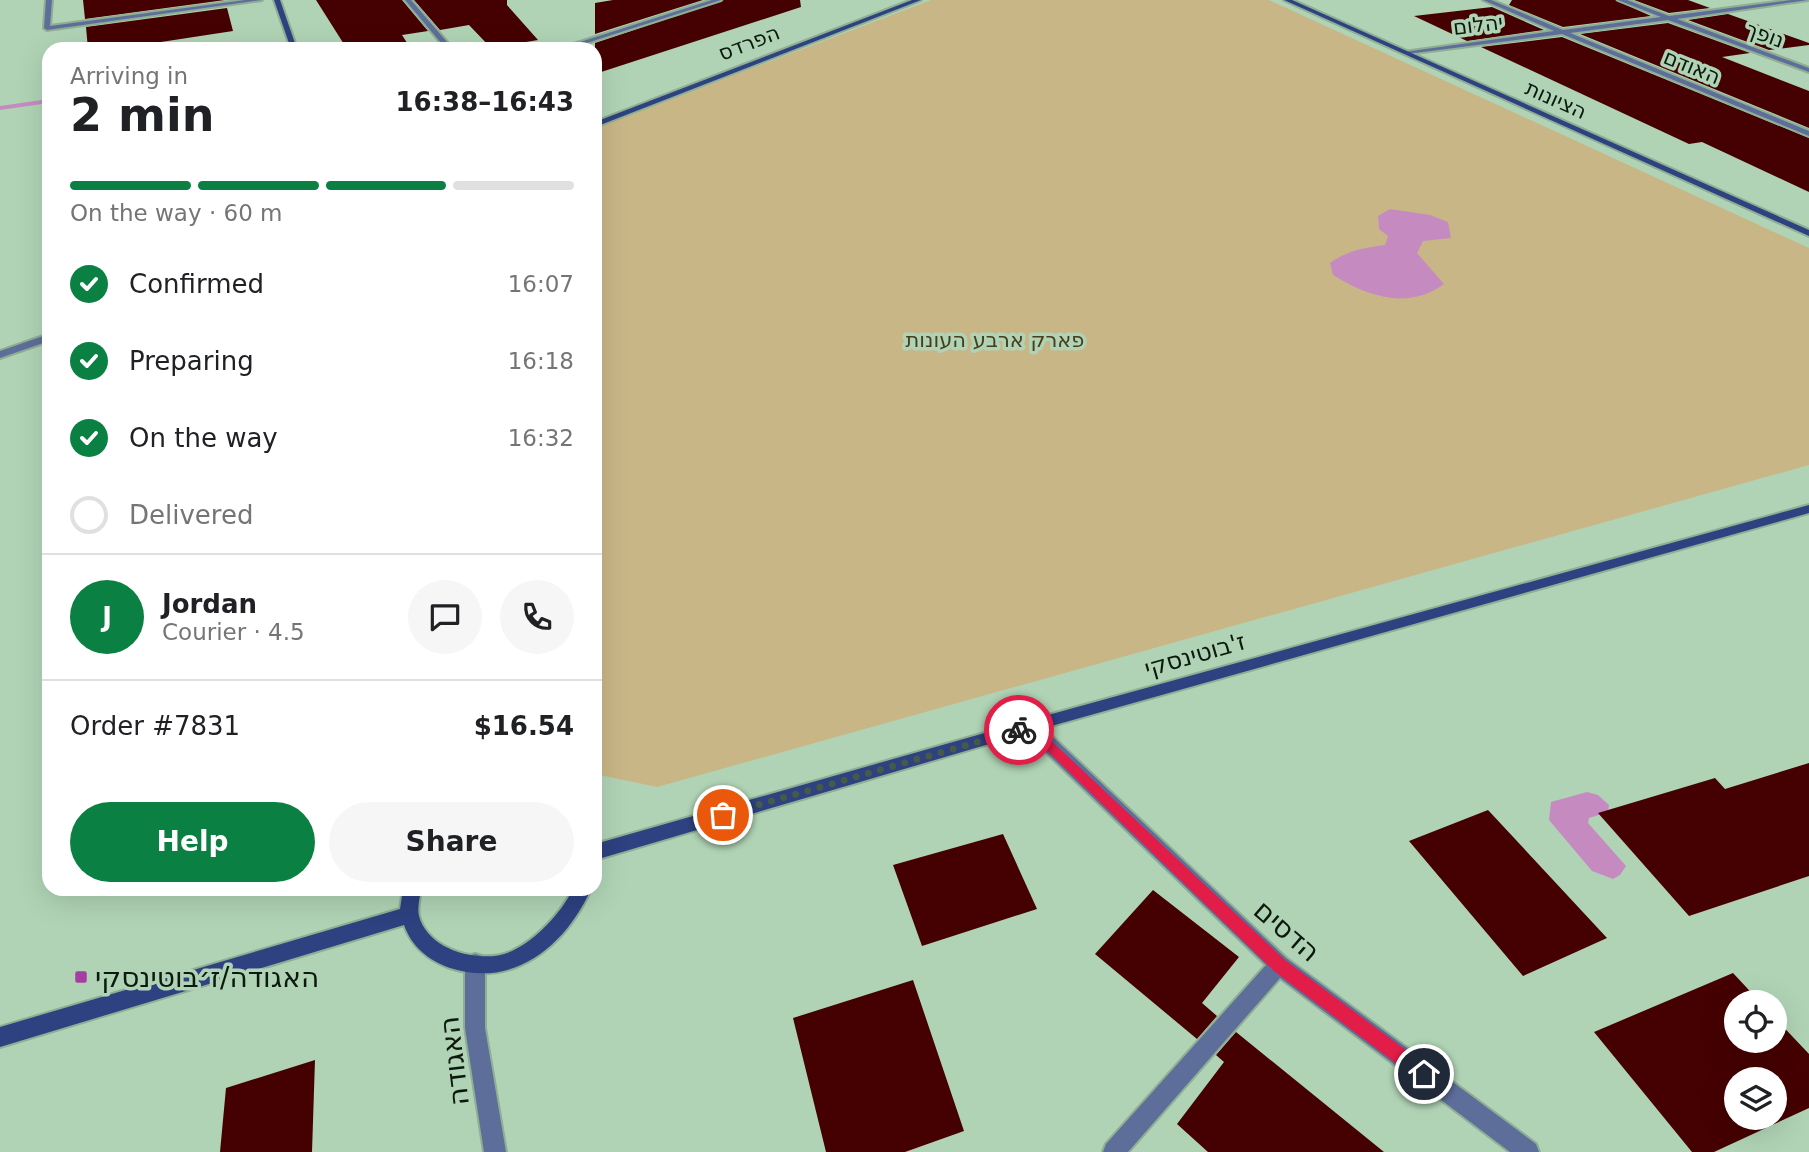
<!DOCTYPE html>
<html lang="en">
<head>
<meta charset="utf-8">
<style>
	:root { --surface:#fff; --page:#f6f6f6; --text:#202124; --muted:#757577; --line:#e0e0e0; --accent:#0b8043 }
	body { margin:0; font-family:"DejaVu Sans",Heebo,sans-serif; background:var(--page); color:var(--text); height:100vh; display:flex; flex-direction:column; font-size:26px; white-space:nowrap }
	* { box-sizing:border-box; margin:0 }
	p { font-size:23px; color:var(--muted) }
	.icon { flex:none; width:38px; height:38px; fill:none; stroke:currentColor; stroke-width:2; stroke-linecap:round; stroke-linejoin:round }
	.map { position:relative; flex:1; overflow:hidden }
	.side { position:absolute; left:42px; top:42px; width:560px; height:854px; display:flex; flex-direction:column; background:var(--surface); border-radius:21px; box-shadow:0 7px 28px #0002 }
	.side>* { flex:none }
	.buttons { position:absolute; left:1724px; top:990px; display:grid; gap:14px }
	.buttons a { display:grid; place-items:center; width:63px; height:63px; border-radius:50%; background:var(--surface); box-shadow:0 7px 28px #0002; font-size:35px }
	.pin { position:absolute; display:grid; place-items:center; width:60px; height:60px; color:#fff; margin:-30px; border:4px solid #fff; border-radius:50%; box-shadow:0 2px 7px #0007 }
	.courier { position:absolute; display:grid; place-items:center; width:70px; height:70px; margin:-35px; border:5px solid #e11d48; border-radius:50%; background:#fff; color:#222; box-shadow:0 2px 9px #0007 }
	.headline em { font-style:normal; font-weight:700 }
	.headline div { display:flex; flex-direction:column-reverse }
	.headline { display:flex; align-items:center; justify-content:space-between; height:119px; padding:0 28px }
	h1 { font-size:46px; font-weight:700; line-height:52px }
	.bar { display:grid; grid-template-columns:repeat(4,1fr); gap:10px 7px; align-content:center; height:84px; padding:0 28px }
	.bar i { height:9px; border-radius:5px; background:var(--line) }
	.bar .selected { background:var(--accent) }
	.bar p { grid-column:span 4 }
	.line { display:flex; align-items:center; gap:18px; padding:0 28px; border-top:2px solid var(--line) }
	.line div { flex:1 }
	.round { display:grid; place-items:center; flex:none; width:74px; height:74px; border-radius:37px; background:var(--page) }
	ol { padding:0 28px; list-style:none }
	li { display:flex; align-items:center; gap:21px; height:77px }
	li p { margin-inline-start:auto }
	li .icon { padding:7px; border-radius:50%; background:var(--accent); color:#fff; stroke-width:4 }
	li:last-child { color:var(--muted) }
	li i { width:38px; height:38px; border:4px solid var(--line); border-radius:50% }
	.cta { display:flex; gap:14px; margin-top:auto; padding:14px 28px }
	.cta a { flex:1; height:80px; border-radius:42px; background:var(--accent); color:#fff; font-size:28px; font-weight:700; line-height:80px; text-align:center }
	.cta a+a { background:var(--page); color:var(--text) }
	.map>svg:first-child { display:block }
	.green { fill:#c9b687 }
	.water { fill:#c58bc1 }
	.lines { fill:none; stroke-linecap:round; stroke-linejoin:round }
	.stream { fill:#c58bc1; fill-rule:evenodd }
	.building { fill:#450001; fill-rule:evenodd }
	.street-casing { stroke:#8fae94; stroke-width:4 }
	.secondary-casing { stroke:#8fae94; stroke-width:4 }
	.street { fill:#5e6e9a; fill-rule:evenodd }
	.secondary { fill:#2e4180; fill-rule:evenodd }
	.route { fill:#e11d48 }
	.done { stroke:#455a48; stroke-width:7; stroke-dasharray:0 12.6 }
	.poi-dot { fill:#a53ea2; stroke:#b0d3b5; stroke-width:2.5 }
	.labels { text-anchor:middle; dominant-baseline:central; stroke-width:7; stroke-linejoin:round; paint-order:stroke }
	.far-street-label { font-size:21px; fill:#0c190e; stroke:#b0d3b5 }
	.far-park-label { font-size:21px; fill:#493d1c; stroke:#b0d3b5 }
	.street-label { font-size:24px; fill:#0c190e; stroke:#b0d3b5 }
	.near-street-label { font-size:28px; fill:#0c190e; stroke:#b0d3b5 }
	.near-poi-label { font-size:28px; fill:#0c190e; stroke:#b0d3b5; text-anchor:start }
</style>
</head>
<body>
<div class="map">
<svg width="1809" height="1152" viewBox="0 0 1809 1152">
	<rect width="100%" height="100%" fill="#b0d3b5"/>
	<path class="green" d="M931,0h338l540,248v217l-1152,322 -62,-13v-646z"/>
	<path class="water" d="M1390,209l40,6 18,7 3,16 -28,3 -6,12 27,31c-35,26 -76,13 -111,-9l-3,-12c18,-13 34,-15 55,-18l3,-9 -9,-7 -1,-13z
		M1587,792l11,3 11,10 -1,7 -19,6 -1,5 38,43 -6,9 -7,4 -21,-8 -43,-51 2,-18z"/>
	<g class="lines">
		<path class="stream" d="M49,99v4l-49,7v-4z"/>
	</g>
	<path class="building" d="M83,0h142l-140,19z
		M316,0h86l26,31 -26,4 9,14h-64z
		M414,0h93v5l31,35 -47,8 -22,-23 -29,5z
		M613,0h90l-108,34v-31z
		M724,0h76l1,7 -206,67v-31z
		M1512,0h103l36,16 -88,11 -54,-22z
		M1634,0h54l22,8 -41,5z
		M1492,7l52,23 -77,11 -53,-25z
		M227,8l6,23 -118,18h-27l-2,-22z
		M1728,14l81,29v2l-40,5 -81,-30z
		M1668,23l82,30 -28,4 87,34v37l-229,-94z
		M1562,37l247,101v54l-107,-50 -13,2 -208,-97z
		M1809,763v113l-120,40 -91,-103 117,-35 10,11z
		M1488,810l119,128 -84,38 -114,-135z
		M1003,834l34,75 -115,37 -29,-81z
		M1153,890l86,67 -37,46 15,13 -20,23 -102,-85z
		M1733,973l28,30h-25v38h38v-24l35,37v54l-95,44h-22l-98,-120zM1736,1080h38v38h-38z
		M913,980l51,151 -59,21h-79l-33,-134z
		M1236,1032l148,120h-176l-31,-28 47,-62 -8,-7z
		M315,1060l-3,92h-92l6,-64z"/>
	<g class="lines">
		<g class="street-casing">
			<path id="street" d="M46,0h6l-2,26 195,-26h17l-215,30 -3,-2z
				M405,0h6l42,49h-7z
				M712,0h9l-153,49h-10z
				M1483,0h8l72,30 98,-13 -43,-17h9l42,16 122,-16h17l-131,19 132,49v4l-141,-52 -98,13 239,98v5l-247,-102 -155,20 -3,-2 150,-21z
				M49,334v7l-49,17v-7z
				M1030,720l6,1 250,237 250,186 3,8h-29l-230,-174 -152,174h-25l3,-8 160,-179 -242,-234 -2,-5 2,-5z
				M475,954l7,2 3,7v65l21,124h-22l-19,-124v-65l3,-7z"/>
		</g>
		<g class="secondary-casing">
			<path id="secondary" d="M274,0h6l17,49h-6z
				M912,0h9l-326,127v-5z
				M1284,0h8l517,230v6z
				M1809,505v8l-779,219 -435,128v-16l435,-124z
				M403,889h18c-1,9 -4,18 -2,27 9,35 63,49 93,35 25,-12 49,-38 61,-62h18c-25,56 -77,100 -141,79 -22,-8 -38,-21 -46,-43l-404,122v-20l400,-118z"/>
		</g>
		<use href="#street" class="street"/>
		<use href="#secondary" class="secondary"/>
	</g>
	<path class="route" d="M1030,721l255,239 145,108 3,6 -3,6 -6,3 -6,-3 -144,-109 -246,-239 -14,1v-7z"/>
	<g class="lines">
		<path class="done" d="M723,815l296,-85"/>
	</g>
	<rect class="poi-dot" x="74" y="970" width="14" height="14" rx="3.5"/>
	<g class="labels">
		<g class="far-street-label">
			<text transform="translate(1478 25) rotate(-7)">יהלום</text>
			<text transform="translate(1765 35) rotate(20)">נופך</text>
			<text transform="translate(749 43) rotate(-21)">הפרדס</text>
			<text transform="translate(1692 67) rotate(22)">האודם</text>
			<text transform="translate(1556 100) rotate(24)">הציונות</text>
		</g>
		<g class="far-park-label">
			<text x="995" y="340">פארק ארבע העונות</text>
		</g>
		<g class="street-label">
			<text transform="translate(1195 655) rotate(-16)">ז'בוטינסקי</text>
		</g>
		<g class="near-street-label">
			<text transform="translate(1287 931) rotate(41)">הדסים</text>
			<text transform="translate(454 1061) rotate(-97)">האגודה</text>
		</g>
		<g class="near-poi-label">
			<text x="95" y="977">האגודה/ז׳בוטינסקי</text>
		</g>
	</g>
</svg>
<div class="buttons">
<a><svg class="icon" aria-label="locate" viewBox="0 0 24 24"><circle cx="12" cy="12" r="6"/><path d="M12 2v4M12 18v4M2 12h4M18 12h4"/></svg></a>
<a><svg class="icon" aria-label="layers" viewBox="0 0 24 24"><path d="M12 4l9 5-9 5-9-5zM3 14l9 5 9-5"/></svg></a>
</div>
<div class="pin" style="left:723px;top:815px;background:#ea580c"><svg class="icon" aria-label="bag" viewBox="0 0 24 24"><path d="M5 8h14l-1 12H6zM9 8a3 3 0 0 1 6 0"/></svg></div>
<div class="pin" style="left:1424px;top:1074px;background:#1f2937"><svg class="icon" aria-label="home" viewBox="0 0 24 24"><path d="M3 11l9-7 9 7M6 9v11h12V9"/></svg></div>
<div class="courier" style="left:1019px;top:730px"><svg class="icon" aria-label="bike" viewBox="0 0 24 24"><circle cx="6" cy="16" r="4"/><circle cx="18" cy="16" r="4"/><path d="M6 16l4-8h5l3 8M10 8l3 8H6M13 5h3"/></svg></div>
<section class="side">
<div class="headline"><div><h1>2 min</h1><p>Arriving in</p></div><em>16:38–16:43</em></div>
<div class="bar"><i class="selected"></i><i class="selected"></i><i class="selected"></i><i></i><p>On the way · 60 m</p></div>
<ol>
<li><svg class="icon" aria-label="check" viewBox="0 0 24 24"><path d="M5 12l5 5 9-10"/></svg>Confirmed<p>16:07</p></li>
<li><svg class="icon" aria-label="check" viewBox="0 0 24 24"><path d="M5 12l5 5 9-10"/></svg>Preparing<p>16:18</p></li>
<li><svg class="icon" aria-label="check" viewBox="0 0 24 24"><path d="M5 12l5 5 9-10"/></svg>On the way<p>16:32</p></li>
<li><i></i>Delivered</li>
</ol>
<div class="line" style="height:126px"><b class="round" style="background:var(--accent);color:#fff">J</b><div><b>Jordan</b><p>Courier · 4.5</p></div><a class="round"><svg class="icon" aria-label="chat" viewBox="0 0 24 24"><path d="M4 5h16v11H9l-5 4z"/></svg></a><a class="round"><svg class="icon" aria-label="phone" viewBox="0 0 24 24"><path d="M5 4h4l2 5-3 2q2 4 5 5l2-3 5 2v4C11 20 4 13 5 4z"/></svg></a></div>
<div class="line" style="height:91px"><div>Order #7831</div><b>$16.54</b></div>
<div class="cta"><a>Help</a><a>Share</a></div>
</section>
</div>
</body>
</html>
